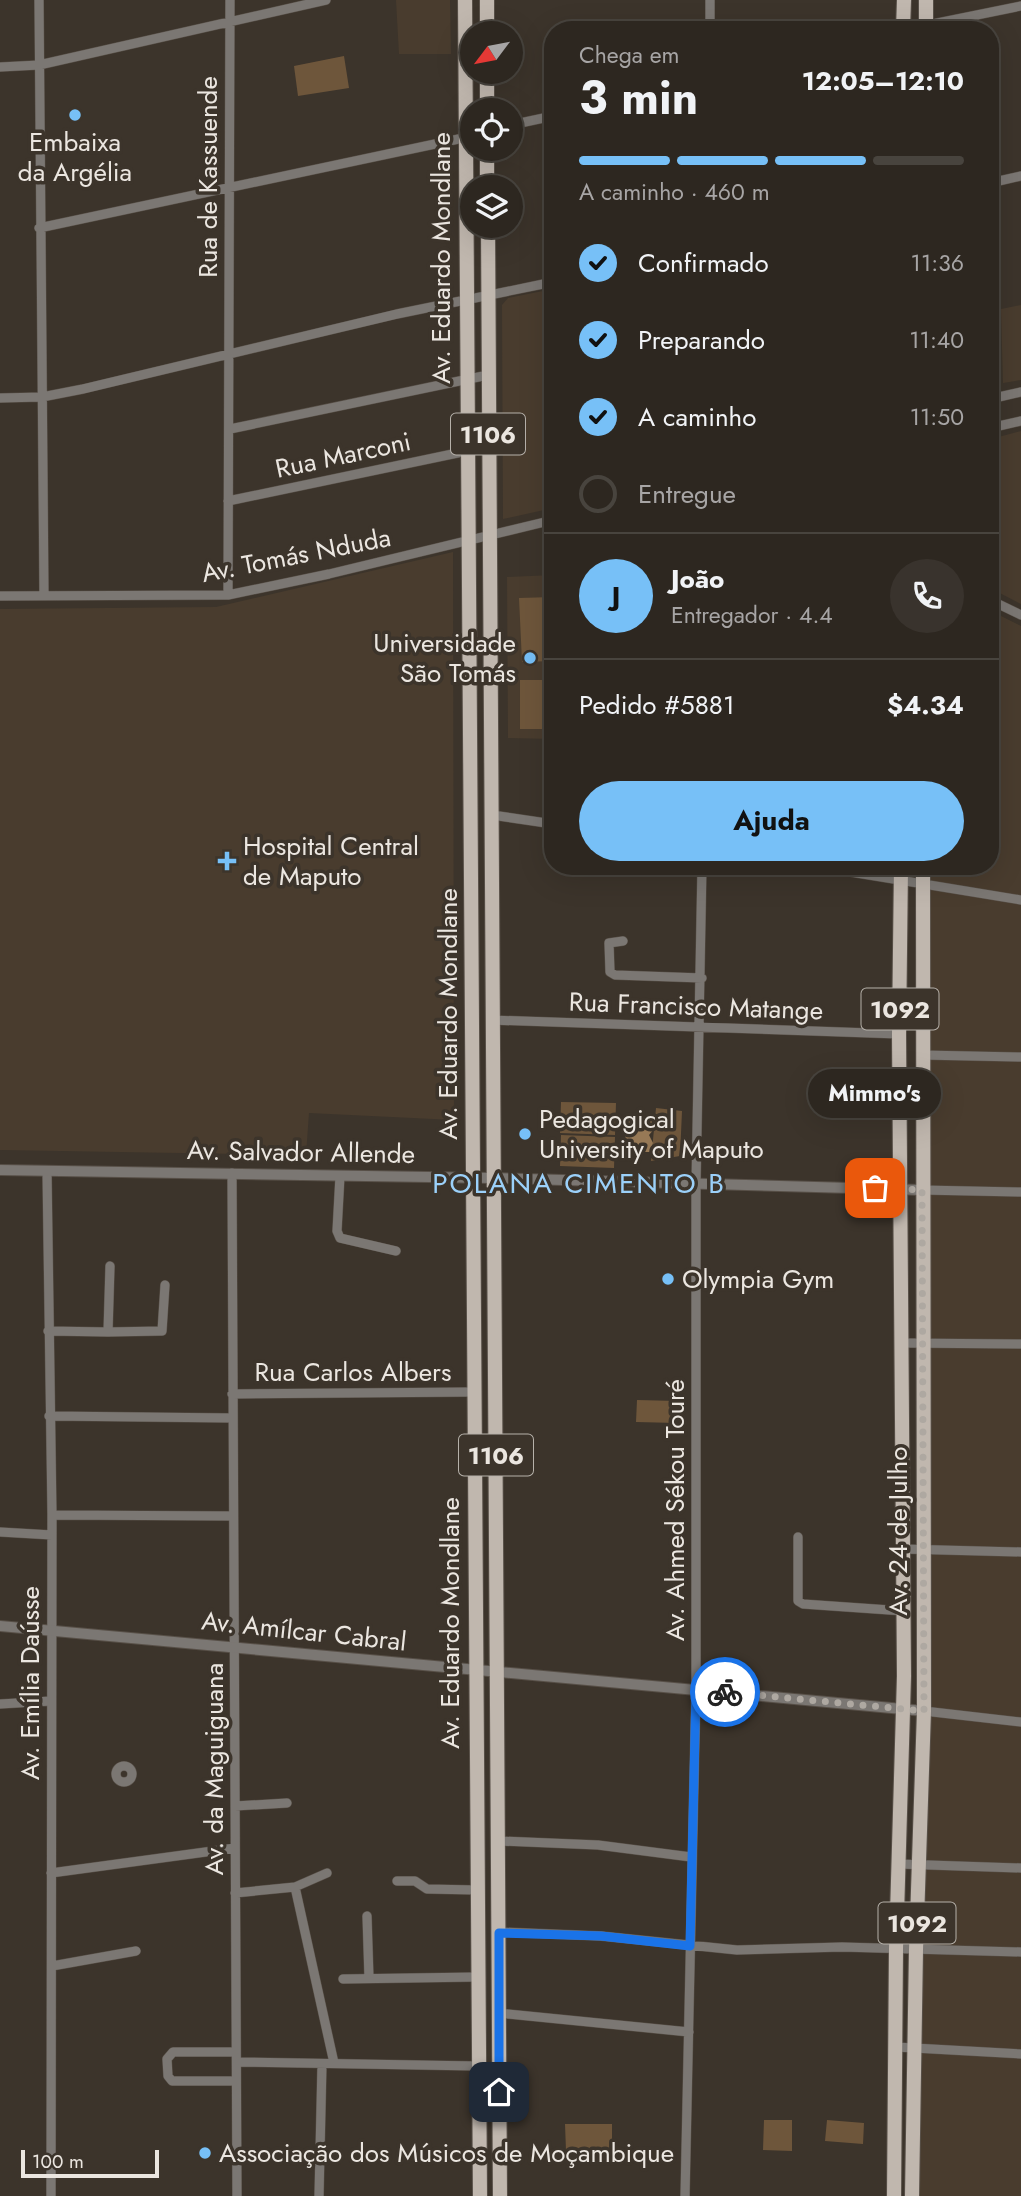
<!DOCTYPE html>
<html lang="pt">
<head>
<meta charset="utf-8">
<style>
	:root { --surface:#2d2720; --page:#39332d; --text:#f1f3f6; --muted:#a7a5a5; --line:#48443e; --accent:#77c0f7 }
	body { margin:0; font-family:Jost,sans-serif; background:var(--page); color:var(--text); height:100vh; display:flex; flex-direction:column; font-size:26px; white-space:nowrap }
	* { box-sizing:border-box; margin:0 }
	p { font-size:23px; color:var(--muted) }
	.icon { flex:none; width:38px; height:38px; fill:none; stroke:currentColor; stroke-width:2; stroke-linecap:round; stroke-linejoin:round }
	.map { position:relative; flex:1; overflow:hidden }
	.sheet { position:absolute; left:544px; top:21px; width:455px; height:854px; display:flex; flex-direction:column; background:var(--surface); border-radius:28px; box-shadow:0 7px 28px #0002,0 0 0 2px var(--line) }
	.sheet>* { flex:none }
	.needle { width:46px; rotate:238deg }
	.tools { position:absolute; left:460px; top:21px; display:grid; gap:14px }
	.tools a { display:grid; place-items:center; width:63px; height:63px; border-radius:50%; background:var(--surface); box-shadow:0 7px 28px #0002,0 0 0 2px var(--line); font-size:35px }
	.scale { position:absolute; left:21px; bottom:18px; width:138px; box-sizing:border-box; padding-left:7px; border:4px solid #ebe6e0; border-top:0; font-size:19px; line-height:24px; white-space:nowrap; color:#ebe6e0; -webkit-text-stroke:5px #3c342b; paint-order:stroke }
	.pin { position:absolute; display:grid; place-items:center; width:60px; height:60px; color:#fff; margin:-30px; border-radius:14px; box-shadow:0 4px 10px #0006 }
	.courier { position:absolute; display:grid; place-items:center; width:70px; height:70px; margin:-35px; border:5px solid #1a73e8; border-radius:50%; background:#fff; color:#222; box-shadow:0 2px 9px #0007 }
	.bubble { position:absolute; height:49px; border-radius:24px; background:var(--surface); box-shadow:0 7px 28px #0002,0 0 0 2px var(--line); font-size:23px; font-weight:700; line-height:49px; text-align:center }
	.headline em { font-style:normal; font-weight:700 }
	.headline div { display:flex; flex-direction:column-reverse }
	.headline { display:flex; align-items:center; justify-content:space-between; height:119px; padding:0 35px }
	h1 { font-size:46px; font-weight:700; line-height:52px }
	.bar { display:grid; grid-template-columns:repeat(4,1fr); gap:10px 7px; align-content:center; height:84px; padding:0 35px }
	.bar i { height:9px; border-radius:5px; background:var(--line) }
	.bar .selected { background:var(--accent) }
	.bar p { grid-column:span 4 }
	.line { display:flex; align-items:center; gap:18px; padding:0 35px; border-top:2px solid var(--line) }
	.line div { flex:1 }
	.round { display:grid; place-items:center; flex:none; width:74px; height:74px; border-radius:37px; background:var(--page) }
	ol { padding:0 35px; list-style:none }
	li { display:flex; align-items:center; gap:21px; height:77px }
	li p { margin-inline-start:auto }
	li .icon { padding:7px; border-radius:50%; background:var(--accent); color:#111; stroke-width:4 }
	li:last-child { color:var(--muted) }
	li i { width:38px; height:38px; border:4px solid var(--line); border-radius:50% }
	.primary-button { display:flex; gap:14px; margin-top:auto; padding:14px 35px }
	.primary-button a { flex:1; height:80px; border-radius:42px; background:var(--accent); color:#111; font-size:28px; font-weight:700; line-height:80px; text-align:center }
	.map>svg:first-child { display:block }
	.built { fill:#493c2e }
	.green { fill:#6e563b }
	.water { fill:#977956 }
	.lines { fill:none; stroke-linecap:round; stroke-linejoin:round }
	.minor-casing { stroke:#585048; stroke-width:10 }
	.tertiary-casing { stroke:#585048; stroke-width:12 }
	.primary-casing { stroke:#585048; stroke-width:16 }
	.minor { stroke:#7b7773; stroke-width:9 }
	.tertiary { stroke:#7b7773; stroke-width:10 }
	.primary { stroke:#c0b7ae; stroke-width:14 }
	.done { stroke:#aea8a1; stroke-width:7; stroke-dasharray:0 12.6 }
	.route { stroke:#1a73e8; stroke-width:9 }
	.poi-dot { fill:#77c0f7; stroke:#3c342b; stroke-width:2.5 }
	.labels { text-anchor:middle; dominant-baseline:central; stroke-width:7; stroke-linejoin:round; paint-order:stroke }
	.shield { fill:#3c342b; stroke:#b6b1aa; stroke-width:2 }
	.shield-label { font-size:24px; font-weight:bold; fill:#ebe6e0 }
	.poi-label { font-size:26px; fill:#ebe6e0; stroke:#3c342b; text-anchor:start }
	.street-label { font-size:26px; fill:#ebe6e0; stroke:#3c342b }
	.neighbourhood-label { font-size:28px; letter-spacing:2px; fill:#9bd0f9; stroke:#3c342b }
</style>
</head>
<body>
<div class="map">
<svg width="1021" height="2196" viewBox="0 0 1021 2196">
	<rect width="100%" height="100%" fill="#3c342b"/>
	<path class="built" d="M396,0h54l1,54h-52z
		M553,289v219l-50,11 -1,-214 6,-7z
		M1021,305v75l-18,3 -2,-74z
		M1021,431v173l-31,-16 1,-149z
		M453,552l1,568 -145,-7 -3,42 -306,-5v-541l216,-2z
		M553,575v164l-45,-1 -1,-161z
		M991,611l30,15v1570h-110l15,-1330h64z"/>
	<path class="green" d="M344,56l5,32 -51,8 -4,-30z
		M553,597v64l-31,1 -3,-64z
		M553,680v49h-33v-49z
		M561,1102l55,1 -1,32 -55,-2z
		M656,1108l26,3 -2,45 -29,5z
		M561,1135l54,2 -1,31 -54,-2z
		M637,1400l41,1 -1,22 -41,-1z
		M764,2120h28v31l-29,-1z
		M827,2120l37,3 -1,21 -38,-3z
		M565,2124h47v26l-46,1z"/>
	<path class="water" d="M625,1117h26l4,11 -6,7 4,8 -3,9h-25z"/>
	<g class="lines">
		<g class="minor-casing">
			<path id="minor" d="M39,0l5,596
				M710,30v-30
				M903,30l118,-24
				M0,67l39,-2 287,-65
				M511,125l42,-9
				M990,183l31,-7
				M39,228l429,-91
				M0,398l42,-1 41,-8 314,-75 156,-32
				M990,399l31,-7
				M990,428l31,-7
				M230,429l258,-54
				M228,501l239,-50
				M228,595l2,-595
				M0,596l228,-1 101,-21 224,-54
				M990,600l31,15
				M492,815l61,9
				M814,866l207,34
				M623,941l-14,2 1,29 5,3 87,3
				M491,1020l408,14
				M922,1055l99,2
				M47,1171l5,344 -1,681
				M232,1173l5,1023
				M340,1176l-3,55 3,7 56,13
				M922,1190l99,2
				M48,1331l60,1 2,-66
				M108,1332l54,-1 3,-46
				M902,1343l119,1
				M232,1394l241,-2
				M49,1416l183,2
				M52,1515l181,1
				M0,1532l52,3
				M798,1537v64l5,3 101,7
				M903,1549l118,3
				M0,1704l51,-3
				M924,1711l97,11
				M116 1774a8 8 0 1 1 16 0a8 8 0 1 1-16 0Z
				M235,1806l52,-3
				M499,1841l99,4 93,12
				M899,1864l122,4
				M51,1873l184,-25
				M397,1881h18l12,8 49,1
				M295,1887l39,176
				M235,1893l60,-6 32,-14
				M367,1916l2,62
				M499,1932l102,4 136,14 105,-3 179,5
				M52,1966l84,-15
				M343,1979l134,-2
				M498,2013l191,19
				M896,2047l125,7
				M236,2052h-63l-6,7 1,17 4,5h64
				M237,2062l240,4
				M319,2196l3,-132
				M685,2196l11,-506v-506l6,-318"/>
		</g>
		<g class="tertiary-casing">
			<path id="tertiary" d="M0,1170l492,8 430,12
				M0,1626l924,85"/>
		</g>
		<g class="primary-casing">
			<path id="primary" d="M465,0l15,2196
				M487,0v33
				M903,30l1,-30
				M926,30v-30
				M487,72v38
				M487,149v38
				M488,226l12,1970
				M894,2196l2,-247 8,-273 -5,-642 2,-168
				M912,2196l4,-246 8,-239 -1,-845"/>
		</g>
		<use href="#minor" class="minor"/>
		<use href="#tertiary" class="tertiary"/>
		<use href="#primary" class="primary"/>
	</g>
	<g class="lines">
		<path class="done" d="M725,1692l199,19 -2,-521 -47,-2"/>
		<path class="route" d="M499,2092v-159l102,3 89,10 6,-256 29,2"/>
	</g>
	<g class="poi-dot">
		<circle cx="75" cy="115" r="7"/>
		<circle cx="530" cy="658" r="7"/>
		<path d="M223.5 850.5h7v7h7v7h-7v7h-7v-7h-7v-7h7z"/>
		<circle cx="525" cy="1134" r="7"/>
		<circle cx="668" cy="1279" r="7"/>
		<circle cx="205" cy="2153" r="7"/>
	</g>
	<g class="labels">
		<g class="shield">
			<rect x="451" y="413.5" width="74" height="41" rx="5"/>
			<rect x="861.5" y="988.5" width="77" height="41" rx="5"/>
			<rect x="459" y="1434.5" width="74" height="41" rx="5"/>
			<rect x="878.5" y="1902.5" width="77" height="41" rx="5"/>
		</g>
		<g class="shield-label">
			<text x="488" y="434">1106</text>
			<text x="900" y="1009">1092</text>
			<text x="496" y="1455">1106</text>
			<text x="917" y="1923">1092</text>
		</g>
		<g class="poi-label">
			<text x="75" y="142" text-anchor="middle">Embaixa<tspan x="75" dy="30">da Argélia</tspan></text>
			<text x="516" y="643" text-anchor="end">Universidade<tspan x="516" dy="30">São Tomás</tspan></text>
			<text x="243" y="846">Hospital Central<tspan x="243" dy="30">de Maputo</tspan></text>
			<text x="539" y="1119">Pedagogical<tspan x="539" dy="30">University of Maputo</tspan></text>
			<text x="682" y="1279">Olympia Gym</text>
			<text x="219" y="2153">Associação dos Músicos de Moçambique</text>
		</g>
		<g class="street-label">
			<text transform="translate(208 177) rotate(-90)">Rua de Kassuende</text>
			<text transform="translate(441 258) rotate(-90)">Av. Eduardo Mondlane</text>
			<text transform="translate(343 455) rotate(-12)">Rua Marconi</text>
			<text transform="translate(296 555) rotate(-11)">Av. Tomás Nduda</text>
			<text transform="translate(696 1006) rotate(2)">Rua Francisco Matange</text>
			<text transform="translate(448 1014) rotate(-90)">Av. Eduardo Mondlane</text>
			<text transform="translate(301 1152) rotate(1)">Av. Salvador Allende</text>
			<text x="353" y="1372">Rua Carlos Albers</text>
			<text transform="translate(675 1510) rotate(-90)">Av. Ahmed Sékou Touré</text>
			<text transform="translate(898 1531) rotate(-90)">Av. 24 de Julho</text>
			<text transform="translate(450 1623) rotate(-90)">Av. Eduardo Mondlane</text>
			<text transform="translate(304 1631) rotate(6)">Av. Amílcar Cabral</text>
			<text transform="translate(30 1683) rotate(-90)">Av. Emília Daússe</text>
			<text transform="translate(214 1769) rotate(-90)">Av. da Maguiguana</text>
		</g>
		<g class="neighbourhood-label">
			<text x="579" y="1183">POLANA CIMENTO B</text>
		</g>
	</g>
</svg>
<div class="tools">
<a><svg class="needle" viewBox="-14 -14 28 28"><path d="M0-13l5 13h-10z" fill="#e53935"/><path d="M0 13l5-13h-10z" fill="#a7a5a5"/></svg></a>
<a><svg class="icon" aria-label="locate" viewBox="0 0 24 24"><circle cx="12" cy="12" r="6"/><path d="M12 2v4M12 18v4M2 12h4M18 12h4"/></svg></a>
<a><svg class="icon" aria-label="layers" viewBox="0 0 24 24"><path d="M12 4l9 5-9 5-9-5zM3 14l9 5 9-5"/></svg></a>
</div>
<div class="scale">100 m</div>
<div class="pin" style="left:875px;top:1188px;background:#ea580c"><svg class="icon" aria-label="bag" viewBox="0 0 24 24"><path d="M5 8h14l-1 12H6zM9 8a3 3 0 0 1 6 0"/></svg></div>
<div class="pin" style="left:499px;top:2092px;background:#1f2937"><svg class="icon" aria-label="home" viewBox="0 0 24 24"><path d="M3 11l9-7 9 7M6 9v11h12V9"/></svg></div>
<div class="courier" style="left:725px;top:1692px"><svg class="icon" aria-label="bike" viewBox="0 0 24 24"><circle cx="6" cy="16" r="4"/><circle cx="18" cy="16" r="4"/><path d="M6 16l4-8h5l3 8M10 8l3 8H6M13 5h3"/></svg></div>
<div class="bubble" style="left:808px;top:1069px;width:133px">Mimmo's</div>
<section class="sheet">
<div class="headline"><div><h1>3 min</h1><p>Chega em</p></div><em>12:05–12:10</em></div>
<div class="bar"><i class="selected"></i><i class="selected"></i><i class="selected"></i><i></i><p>A caminho · 460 m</p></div>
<ol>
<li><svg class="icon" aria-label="check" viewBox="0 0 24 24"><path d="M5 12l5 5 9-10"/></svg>Confirmado<p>11:36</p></li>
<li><svg class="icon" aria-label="check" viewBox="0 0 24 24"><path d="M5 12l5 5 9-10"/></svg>Preparando<p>11:40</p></li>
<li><svg class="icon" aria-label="check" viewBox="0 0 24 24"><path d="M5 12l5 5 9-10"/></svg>A caminho<p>11:50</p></li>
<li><i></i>Entregue</li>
</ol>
<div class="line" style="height:126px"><b class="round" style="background:var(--accent);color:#111">J</b><div><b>João</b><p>Entregador · 4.4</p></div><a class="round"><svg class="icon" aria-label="phone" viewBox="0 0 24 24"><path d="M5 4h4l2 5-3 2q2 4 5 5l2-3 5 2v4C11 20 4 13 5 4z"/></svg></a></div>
<div class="line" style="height:91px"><div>Pedido #5881</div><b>$4.34</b></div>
<div class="primary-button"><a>Ajuda</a></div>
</section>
</div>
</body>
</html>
